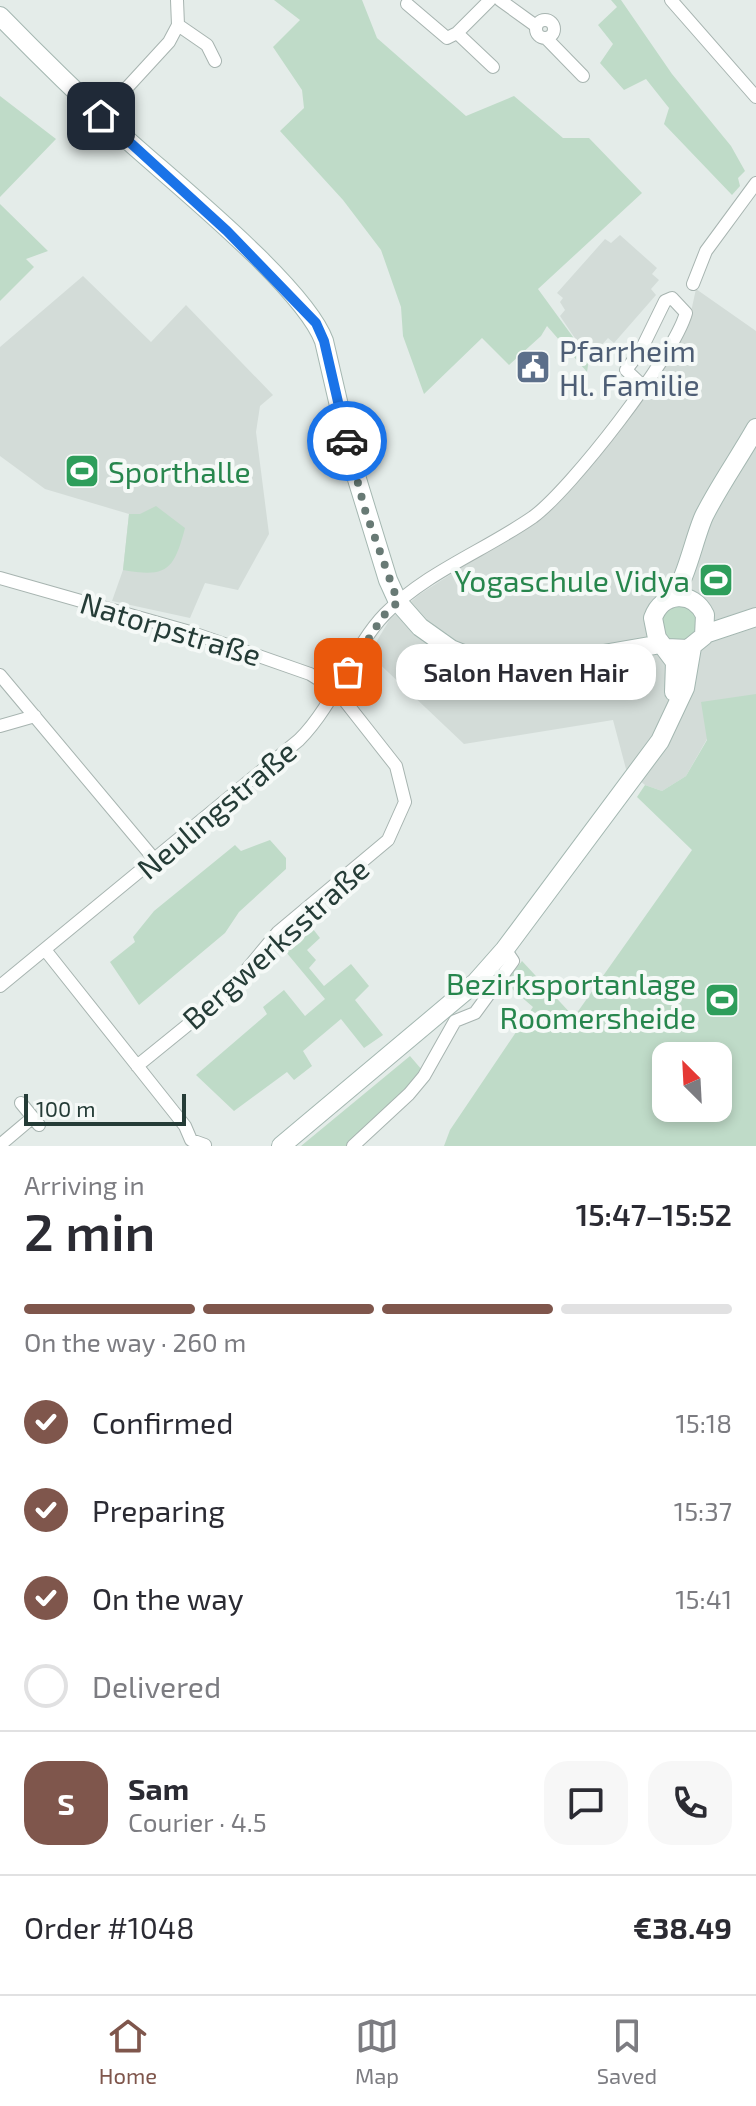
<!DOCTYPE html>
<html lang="en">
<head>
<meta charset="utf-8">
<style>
	:root { --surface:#fff; --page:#f7f7f7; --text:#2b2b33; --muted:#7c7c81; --line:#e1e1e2; --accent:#7f564c }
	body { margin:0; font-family:"Exo 2",sans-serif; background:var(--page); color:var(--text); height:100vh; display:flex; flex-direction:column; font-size:30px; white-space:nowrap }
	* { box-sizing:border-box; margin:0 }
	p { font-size:26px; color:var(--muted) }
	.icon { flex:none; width:44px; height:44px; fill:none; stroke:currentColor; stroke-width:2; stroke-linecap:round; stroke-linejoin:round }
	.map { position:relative; height:1146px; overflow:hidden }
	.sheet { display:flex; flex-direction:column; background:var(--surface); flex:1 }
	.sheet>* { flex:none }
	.needle { width:52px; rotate:336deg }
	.buttons { position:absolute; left:652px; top:1042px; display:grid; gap:16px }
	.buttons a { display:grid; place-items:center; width:80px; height:80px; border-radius:16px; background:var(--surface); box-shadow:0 4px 12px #0003; font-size:40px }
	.scale { position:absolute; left:24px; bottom:20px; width:162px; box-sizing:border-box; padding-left:8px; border:4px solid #253c37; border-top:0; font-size:22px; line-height:28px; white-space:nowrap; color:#253c37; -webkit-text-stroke:6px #f5f9f7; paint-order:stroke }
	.pin { position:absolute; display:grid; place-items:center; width:68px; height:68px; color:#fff; margin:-34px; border-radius:16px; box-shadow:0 4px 12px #0006 }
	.courier { position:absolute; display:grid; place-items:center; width:80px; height:80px; margin:-40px; border:6px solid #1a73e8; border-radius:50%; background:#fff; color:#222; box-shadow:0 2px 10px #0007 }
	.bubble { position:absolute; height:56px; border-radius:24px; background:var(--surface); box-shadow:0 4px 12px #0003; font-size:26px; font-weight:600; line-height:56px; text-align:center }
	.overview em { font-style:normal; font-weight:600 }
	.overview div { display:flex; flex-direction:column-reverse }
	.overview { display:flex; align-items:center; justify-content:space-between; height:136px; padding:0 24px }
	h1 { font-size:52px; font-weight:600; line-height:60px }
	.bar { display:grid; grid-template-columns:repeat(4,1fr); gap:12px 8px; align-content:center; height:96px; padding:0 24px }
	.bar i { height:10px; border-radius:6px; background:var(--line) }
	.bar .on { background:var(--accent) }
	.bar p { grid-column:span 4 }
	.line { display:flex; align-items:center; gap:20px; padding:0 24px; border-top:2px solid var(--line) }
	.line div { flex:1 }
	.round { display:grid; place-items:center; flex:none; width:84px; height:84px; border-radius:24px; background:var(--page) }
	ol { padding:0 24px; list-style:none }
	li { display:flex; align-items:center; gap:24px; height:88px }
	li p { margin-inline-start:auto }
	li .icon { padding:8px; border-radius:50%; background:var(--accent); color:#fff; stroke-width:4 }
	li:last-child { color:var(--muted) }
	li i { width:44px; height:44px; border:4px solid var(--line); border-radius:50% }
	.menu { display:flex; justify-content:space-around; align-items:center; height:112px; border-top:2px solid var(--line); background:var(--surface); font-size:22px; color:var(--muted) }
	.menu a { display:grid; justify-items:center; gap:4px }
	.menu .on { color:var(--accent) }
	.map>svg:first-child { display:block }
	.built { fill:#d3dcd8 }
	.green { fill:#bfdbc8; fill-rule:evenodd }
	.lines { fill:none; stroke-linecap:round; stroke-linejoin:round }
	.street-casing { stroke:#a7b4b0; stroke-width:14 }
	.secondary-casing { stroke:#a4b7b1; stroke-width:20 }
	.street { stroke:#fff; stroke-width:12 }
	.secondary { stroke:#fff; stroke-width:18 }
	.done { stroke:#687a75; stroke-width:8; stroke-dasharray:0 14.4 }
	.route { stroke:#1a73e8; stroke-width:10 }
	.labels { text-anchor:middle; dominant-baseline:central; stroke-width:8; stroke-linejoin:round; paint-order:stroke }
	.service-label { font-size:30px; fill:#4e5e75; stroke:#f5f9f7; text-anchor:start }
	.leisure-label { font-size:30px; fill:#27864d; stroke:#f5f9f7; text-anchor:end }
	.street-label { font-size:30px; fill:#253c37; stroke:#f5f9f7 }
</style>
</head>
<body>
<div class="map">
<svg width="756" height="1146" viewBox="0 0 756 1146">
	<rect width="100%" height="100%" fill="#e4ece9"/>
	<path class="built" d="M620,235l37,33 -5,6 7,6 -8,9 5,6 -42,48 -6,-5 -19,21 -29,-43 5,-6 -5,-8 3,-4 -6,-5 48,-54 6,4z
		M83,276l68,66 35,-37 87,90 -13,11 -4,26 13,102 -31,56 -33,-7 -15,35 -78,-17 11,-31 6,-56 -84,-25 -45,-33v-109z
		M696,289l60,42v363l-49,45 -21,37 -24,15 -17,-6 -19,-16 -13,-49 -149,24 -95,-90 21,-35 30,-25 97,-62 123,-131 33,-46 16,-34z"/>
	<path class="green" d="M274,0h88l15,38 89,78 48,-20 49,42h26l53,55 -104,96 51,70 -2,13 -40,-46 -6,10 -32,29 -27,-27 -58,56 -21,-58 -2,-29 -20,-57 -38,-50 -63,-69 24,-23 -2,-18 -29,-43 27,-27z
		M611,0h10l51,74 59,72 14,25 -7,7 2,8 -8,9 -68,-71 5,-16 -23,-29 -22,11 -24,-27 13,-19 -15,-19 19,-18z
		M0,96l56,43 -56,58z
		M0,204l48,47 -22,8 8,8 -34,34z
		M156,506l29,22c-11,42 -18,50 -62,42l6,-56h11z
		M667,605l27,2 7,21 -21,18 -6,-1 -16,-15z
		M756,694v452h-312l6,-16 83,-123 -28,-24 17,-22 52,56 118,-167 -55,-53 8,-12 17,6 24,-15 21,-36 -6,-38zM666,1056h52v52h-52z
		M270,840l16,18v11l-47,43 -14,21 -86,72 -29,-43 25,-20 -2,-5 21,-26 81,-66 6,6z
		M306,920l14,18 -13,12 9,10 -7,8 15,18 27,-22 18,22 -14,14 28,35 -19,13 -23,-29 -38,32 9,15 -18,14 -7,-8 -53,39 -38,-36 71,-61 -4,-7 21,-17 21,26 20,-17 -44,-53z
		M410,1056l12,14 -7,10 -69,66h-45z"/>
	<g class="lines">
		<g class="street-casing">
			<path id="street" d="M500,0l36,26
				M671,0l85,97
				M407,4l40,34 10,-5 33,-33
				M536 29a9 9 0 1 1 18 0a9 9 0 1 1-18 0Z
				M178,25l29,20 8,16
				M457,33l36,34
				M546,38l37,38
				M101,116l68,-74 9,-17 -1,-25
				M693,284l13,-33 50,-68
				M0,578l190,54 120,42 27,17 59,75 9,36 -17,38 -110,92 -51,61 -90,73
				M0,675l155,185
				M0,726l35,-10
				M46,951l139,175 6,14 14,5
				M0,986l299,-246c37,-37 53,-92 86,-126 43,-43 99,-63 148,-97 38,-28 140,-159 153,-204l-14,-15 -7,3 -24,49 -15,20 18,17
				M21,1103l18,22
				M0,1145l32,-27
				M353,1146l56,-52 15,-18 31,-55 20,-8 38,-52 -8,-12"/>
		</g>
		<g class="secondary-casing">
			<path id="secondary" d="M0,16c40,41 81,81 123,120 48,44 181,150 201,205l29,125 35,114 10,22 22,25 31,22 55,22 155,-27
				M671,598c15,-16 23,-60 33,-82 15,-30 35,-58 52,-88
				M705,634l51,-17
				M667,648l21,1 16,-13 1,-21c-12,-25 -43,-23 -52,3l4,20 18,24 -1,30
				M281,1146l194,-163 30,-34 155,-208 25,-53 7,-41"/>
		</g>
		<use href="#street" class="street"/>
		<use href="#secondary" class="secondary"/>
	</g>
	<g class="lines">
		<path class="done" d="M347,441l18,69 33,92 -15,14 -35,56"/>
		<path class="route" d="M101,116l126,115 89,92 8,18 23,100"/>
	</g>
	<defs>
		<g id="civic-square" transform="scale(1.8)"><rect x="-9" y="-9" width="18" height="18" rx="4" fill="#5c6f8a" stroke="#f5f9f7"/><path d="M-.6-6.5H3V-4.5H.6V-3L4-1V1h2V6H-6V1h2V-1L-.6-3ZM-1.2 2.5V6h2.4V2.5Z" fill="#fff"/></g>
		<g id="stadium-square" transform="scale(1.8)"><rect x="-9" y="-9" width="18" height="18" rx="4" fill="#2e9e5b" stroke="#f5f9f7"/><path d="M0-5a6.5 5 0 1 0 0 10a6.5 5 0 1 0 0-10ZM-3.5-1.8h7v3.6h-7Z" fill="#fff"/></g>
	</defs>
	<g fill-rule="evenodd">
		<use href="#civic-square" x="533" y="367"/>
		<use href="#stadium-square" x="82" y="471"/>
		<use href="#stadium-square" x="716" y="580"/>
		<use href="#stadium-square" x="722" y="1000"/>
	</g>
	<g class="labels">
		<g class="service-label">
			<text x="559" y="350">Pfarrheim<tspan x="559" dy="34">Hl. Familie</tspan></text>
		</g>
		<g class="leisure-label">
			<text x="108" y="471" text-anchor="start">Sporthalle</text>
			<text x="690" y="580">Yogaschule Vidya</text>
			<text x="696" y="983">Bezirksportanlage<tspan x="696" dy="34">Roomersheide</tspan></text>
		</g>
		<g class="street-label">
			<text transform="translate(171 628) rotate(17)">Natorpstraße</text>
			<text transform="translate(216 809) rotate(-40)">Neulingstraße</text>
			<text transform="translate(275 943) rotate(-42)">Bergwerksstraße</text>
		</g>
	</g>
</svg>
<div class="buttons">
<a><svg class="needle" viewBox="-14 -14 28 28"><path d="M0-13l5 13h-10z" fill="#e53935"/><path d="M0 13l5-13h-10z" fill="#7c7c81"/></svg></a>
</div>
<div class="scale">100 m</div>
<div class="pin" style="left:348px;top:672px;background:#ea580c"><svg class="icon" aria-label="bag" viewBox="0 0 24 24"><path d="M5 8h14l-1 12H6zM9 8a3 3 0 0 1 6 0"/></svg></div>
<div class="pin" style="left:101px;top:116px;background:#1f2937"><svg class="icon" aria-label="home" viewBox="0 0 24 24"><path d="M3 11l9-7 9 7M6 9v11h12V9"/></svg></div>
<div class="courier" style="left:347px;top:441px"><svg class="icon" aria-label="car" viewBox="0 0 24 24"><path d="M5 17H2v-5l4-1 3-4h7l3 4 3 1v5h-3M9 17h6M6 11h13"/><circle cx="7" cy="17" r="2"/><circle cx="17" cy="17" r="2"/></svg></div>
<div class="bubble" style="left:396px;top:644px;width:260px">Salon Haven Hair</div>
</div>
<section class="sheet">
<div class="overview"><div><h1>2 min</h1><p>Arriving in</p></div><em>15:47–15:52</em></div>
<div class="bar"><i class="on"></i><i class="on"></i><i class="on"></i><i></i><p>On the way · 260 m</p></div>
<ol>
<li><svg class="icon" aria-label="check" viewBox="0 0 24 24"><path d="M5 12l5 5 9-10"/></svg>Confirmed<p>15:18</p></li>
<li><svg class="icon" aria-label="check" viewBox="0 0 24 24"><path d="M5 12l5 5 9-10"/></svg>Preparing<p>15:37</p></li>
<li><svg class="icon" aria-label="check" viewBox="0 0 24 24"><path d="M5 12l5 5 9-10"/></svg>On the way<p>15:41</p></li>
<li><i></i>Delivered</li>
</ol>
<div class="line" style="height:144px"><b class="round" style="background:var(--accent);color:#fff">S</b><div><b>Sam</b><p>Courier · 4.5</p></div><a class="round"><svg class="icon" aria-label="chat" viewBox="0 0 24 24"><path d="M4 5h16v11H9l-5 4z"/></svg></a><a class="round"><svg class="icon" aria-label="phone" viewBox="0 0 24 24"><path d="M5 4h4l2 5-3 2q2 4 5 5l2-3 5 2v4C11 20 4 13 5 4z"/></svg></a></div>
<div class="line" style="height:104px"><div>Order #1048</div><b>€38.49</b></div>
</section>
<nav class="menu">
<a class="on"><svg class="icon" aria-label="home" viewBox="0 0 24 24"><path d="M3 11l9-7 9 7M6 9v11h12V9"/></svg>Home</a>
<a><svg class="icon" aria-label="map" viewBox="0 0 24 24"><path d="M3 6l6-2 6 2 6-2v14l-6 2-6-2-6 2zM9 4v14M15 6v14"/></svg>Map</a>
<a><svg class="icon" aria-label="saved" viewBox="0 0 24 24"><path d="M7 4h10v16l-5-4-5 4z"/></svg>Saved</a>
</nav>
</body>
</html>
